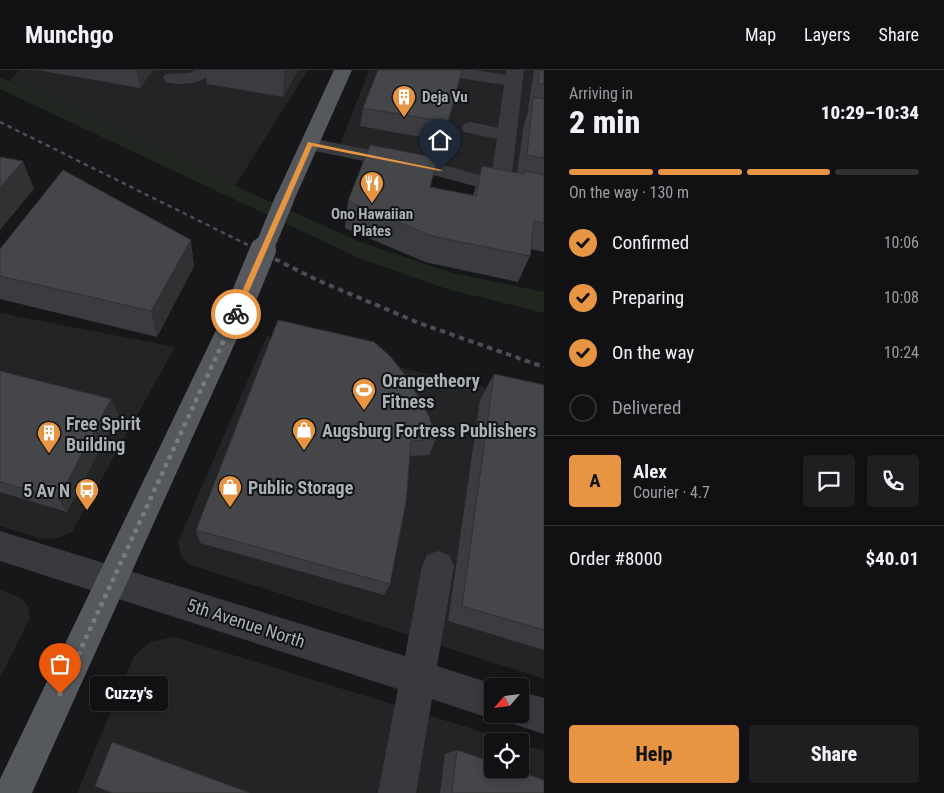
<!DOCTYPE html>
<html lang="en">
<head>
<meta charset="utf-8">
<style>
	:root { --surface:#111113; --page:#1e1f21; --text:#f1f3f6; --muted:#9c9da0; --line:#303133; --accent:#e79542 }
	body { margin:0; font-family:"Roboto Condensed",sans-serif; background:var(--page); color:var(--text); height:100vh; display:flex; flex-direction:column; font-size:19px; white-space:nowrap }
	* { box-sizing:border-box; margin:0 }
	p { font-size:16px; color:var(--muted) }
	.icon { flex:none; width:28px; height:28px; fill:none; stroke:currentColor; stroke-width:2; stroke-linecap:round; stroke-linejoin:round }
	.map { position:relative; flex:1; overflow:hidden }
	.sheet { display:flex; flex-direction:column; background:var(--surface); width:400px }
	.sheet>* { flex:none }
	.needle { width:32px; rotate:242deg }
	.buttons { position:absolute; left:484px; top:608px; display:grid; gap:10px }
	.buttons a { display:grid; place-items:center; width:45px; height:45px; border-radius:5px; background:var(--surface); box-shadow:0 2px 12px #0003,0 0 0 1px var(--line); font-size:25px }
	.pin { position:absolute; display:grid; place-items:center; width:42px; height:42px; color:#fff; margin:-51px -21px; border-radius:50% 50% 50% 0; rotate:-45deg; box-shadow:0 0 5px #0007 }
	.pin .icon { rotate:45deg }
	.courier { position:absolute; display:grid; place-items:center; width:50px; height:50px; margin:-25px; border:4px solid #e79542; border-radius:50%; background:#fff; color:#222; box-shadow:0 1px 6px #0007 }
	.bubble { position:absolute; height:35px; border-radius:5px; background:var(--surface); box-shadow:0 2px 12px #0003,0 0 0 1px var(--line); font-size:16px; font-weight:800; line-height:35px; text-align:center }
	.summary em { font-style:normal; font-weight:800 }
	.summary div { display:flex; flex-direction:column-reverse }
	.summary { display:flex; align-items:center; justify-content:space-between; height:85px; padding:0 25px }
	h1 { font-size:32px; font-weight:800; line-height:38px }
	.bar { display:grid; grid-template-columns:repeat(4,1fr); gap:8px 5px; align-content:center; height:60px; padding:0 25px }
	.bar i { height:6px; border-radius:4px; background:var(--line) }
	.bar .selected { background:var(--accent) }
	.bar p { grid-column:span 4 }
	.line { display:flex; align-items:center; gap:12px; padding:0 25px; border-top:1px solid var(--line) }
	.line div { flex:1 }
	.round { display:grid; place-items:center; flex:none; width:52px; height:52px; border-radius:5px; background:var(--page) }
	ol { padding:0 25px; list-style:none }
	li { display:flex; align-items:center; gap:15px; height:55px }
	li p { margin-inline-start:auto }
	li .icon { padding:5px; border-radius:50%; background:var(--accent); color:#111; stroke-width:4 }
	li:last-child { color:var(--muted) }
	li i { width:28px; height:28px; border:2px solid var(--line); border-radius:50% }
	.button { display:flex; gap:10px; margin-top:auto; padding:10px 25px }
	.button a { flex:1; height:58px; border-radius:5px; background:var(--accent); color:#111; font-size:20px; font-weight:800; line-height:58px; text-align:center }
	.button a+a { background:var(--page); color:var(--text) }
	header { display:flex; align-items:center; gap:30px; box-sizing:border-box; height:70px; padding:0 25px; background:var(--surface); border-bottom:1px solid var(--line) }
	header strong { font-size:24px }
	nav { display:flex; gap:28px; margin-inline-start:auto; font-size:18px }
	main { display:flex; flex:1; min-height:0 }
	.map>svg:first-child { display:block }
	.built { fill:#232426 }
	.green { fill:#1f271f }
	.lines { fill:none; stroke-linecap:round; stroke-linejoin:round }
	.minor { fill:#383a3e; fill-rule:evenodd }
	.major { fill:#55585d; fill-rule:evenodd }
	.rail-far1 { stroke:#4c4e53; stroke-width:2.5; stroke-dasharray:4.5 4; stroke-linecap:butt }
	.rail { stroke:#4c4e53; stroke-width:4; stroke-dasharray:5.5 4.5; stroke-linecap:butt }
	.major-bridge-far1 { stroke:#55585d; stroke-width:19 }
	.major-bridge { stroke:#55585d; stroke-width:26 }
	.wall { fill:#3a3c3f }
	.shaded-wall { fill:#303133 }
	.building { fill:#444649; stroke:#303133 }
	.route { fill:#e79542 }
	.done { stroke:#777b80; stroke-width:5; stroke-dasharray:0 9 }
	.labels { text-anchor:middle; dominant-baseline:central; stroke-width:4; stroke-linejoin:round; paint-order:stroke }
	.far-poi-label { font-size:15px; font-weight:bold; fill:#aab1b8; stroke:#121214; text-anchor:start }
	.poi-label { font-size:18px; font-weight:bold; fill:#aab1b8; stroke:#121214; text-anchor:start }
	.street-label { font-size:18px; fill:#aab1b8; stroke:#121214 }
</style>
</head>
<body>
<header>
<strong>Munchgo</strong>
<nav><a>Map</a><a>Layers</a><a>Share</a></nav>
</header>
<main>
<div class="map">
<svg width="544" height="723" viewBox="0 0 544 723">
	<rect width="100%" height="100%" fill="#171719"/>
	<path class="built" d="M19,0h289l-73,116 -226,-105z
		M369,0h175v118l-206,-38z
		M0,243l175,34 -103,185 -14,6 -16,1 -42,-13z
		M267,266l277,65v278l-356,-115 -7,-8 -3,-14z
		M0,520l20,7 8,9 2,12 -30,60z
		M175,567l337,104h-20v28h28v-25l24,7v42h-467l57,-137 16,-14z"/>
	<path class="green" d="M0,7l200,93 160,72 92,31 92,19v21l-97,-24 -88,-31 -359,-169z"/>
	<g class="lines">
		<path class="minor" d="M195,0h19c-11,15 -32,16 -48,12l-3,-4 3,-4 24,-1z
			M447,0h28l31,5v-5h18l-13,112 33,6v14l-44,-9 -63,-17 -127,-26 -7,-2 -3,-4 3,-4 7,-2 130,26 51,14 6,-39 -33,-7 -2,-4 2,-4 7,-2 27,6 6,-43 -56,-9 -3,-4z
			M0,461l405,125 17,-90 5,-11 11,-4 11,4 5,11 -17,100 62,20h-7v28h12l-12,5 -60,-20 -16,94h-38l20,-104 -398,-128z
			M520,621l24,7v36l-37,-12 -3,-8h16z"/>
		<path class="major" d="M334,0h18l-57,128 -3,5 -7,2 -7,-2 -3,-5z
			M242,222l8,3 4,6 -222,492h-32v-14l230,-478 4,-6z"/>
		<path class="rail-far1" d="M0,52l260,129"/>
		<path class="rail" d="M257,180l60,30 102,43 125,44"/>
		<path class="major-bridge-far1" d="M263,181l22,-53"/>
		<path class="major-bridge" d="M242,231l21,-51"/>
	</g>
	<path class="wall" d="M37,0h116l-13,18z
		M205,0h93l-15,27 -76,-13z
		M462,0l-19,71 -83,-15 3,-18z
		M534,0h10v182l-13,-3 -1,7 -12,26 -93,-20 -80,-34 3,-27 83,-14 42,8 9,-29 35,7 7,-49 5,-15h-1z
		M0,179l194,17 -37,71 -157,-38z
		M0,301l111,28 7,16 -51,97 -67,-20z
		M494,304l50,11v265l-96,-29 32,-221z
		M408,309l28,60 -7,16 -19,1 -20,128 -6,11 -184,-52 -4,-13z
		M457,680l87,43h-104l5,-39z"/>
	<path class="shaded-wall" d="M136,0h17l-13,18z
		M284,0h14l-15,27z
		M23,91l11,28 -34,41v-42z
		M191,170l3,26 -37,71 -6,-26z
		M111,329l7,16 -51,97 -9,-13z"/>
	<path class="building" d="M378,0h84l-14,52 -85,-14z
		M540,0h4v14l-6,-1z
		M533,27l11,2v59l-17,-3z
		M370,75l68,13 -8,29 46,9 6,-30 42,8 1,-3 19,4v48l-10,-2 -4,35 -98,-20 -84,-35z
		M0,87l23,4 -23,27z
		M63,100l128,70 -40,71 -151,-35v-27z
		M278,250l96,22 16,14 18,23 21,37 7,23 -25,2 -5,61 -16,82 -194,-54z
		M0,301l111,28 -53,100 -58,-17z
		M494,304l50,11v245l-82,-24z
		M112,672l138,51h-138l-17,-7z
		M457,680l35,12v7h20l32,11v13h-92z"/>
	<path class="route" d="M308,72l135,28 -3,1 -128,-25 -73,168 -6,1 -1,-1z"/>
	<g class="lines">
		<path class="done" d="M60,624l176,-380"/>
	</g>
	<defs>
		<g id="building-pin" transform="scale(1.25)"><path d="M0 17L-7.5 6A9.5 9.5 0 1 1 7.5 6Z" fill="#e79542" stroke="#121214"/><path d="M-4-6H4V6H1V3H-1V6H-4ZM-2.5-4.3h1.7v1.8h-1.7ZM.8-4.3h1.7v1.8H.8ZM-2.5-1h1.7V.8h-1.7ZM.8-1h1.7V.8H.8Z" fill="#fff"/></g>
		<g id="restaurant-pin" transform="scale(1.25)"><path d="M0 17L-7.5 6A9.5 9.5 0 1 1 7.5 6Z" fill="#e79542" stroke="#121214"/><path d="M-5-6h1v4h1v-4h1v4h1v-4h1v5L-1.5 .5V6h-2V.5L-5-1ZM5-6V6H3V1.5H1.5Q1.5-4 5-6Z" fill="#fff"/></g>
		<g id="stadium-pin" transform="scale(1.25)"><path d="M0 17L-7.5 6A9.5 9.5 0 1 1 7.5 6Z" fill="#e79542" stroke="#121214"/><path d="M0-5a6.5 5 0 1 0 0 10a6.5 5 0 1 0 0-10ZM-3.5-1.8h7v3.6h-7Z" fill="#fff"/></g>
		<g id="shop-pin" transform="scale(1.25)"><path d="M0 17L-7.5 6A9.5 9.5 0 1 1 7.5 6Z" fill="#e79542" stroke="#121214"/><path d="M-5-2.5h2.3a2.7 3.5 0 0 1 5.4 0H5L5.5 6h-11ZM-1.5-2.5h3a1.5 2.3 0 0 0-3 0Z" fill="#fff"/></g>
		<g id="bus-pin" transform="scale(1.25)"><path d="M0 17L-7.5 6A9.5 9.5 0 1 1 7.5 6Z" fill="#e79542" stroke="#121214"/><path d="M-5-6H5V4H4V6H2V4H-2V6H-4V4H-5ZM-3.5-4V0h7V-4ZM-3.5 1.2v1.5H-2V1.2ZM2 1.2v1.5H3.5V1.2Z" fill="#fff"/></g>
	</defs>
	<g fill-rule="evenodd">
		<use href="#building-pin" x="404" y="27"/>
		<use href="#restaurant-pin" x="372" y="113"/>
		<use href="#stadium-pin" x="364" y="320"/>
		<use href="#shop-pin" x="304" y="360"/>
		<use href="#building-pin" x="49" y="363"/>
		<use href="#shop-pin" x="230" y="417"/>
		<use href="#bus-pin" x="87" y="420"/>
	</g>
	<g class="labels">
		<g class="far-poi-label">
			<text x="422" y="27">Deja Vu</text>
			<text x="372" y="144" text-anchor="middle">Ono Hawaiian<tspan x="372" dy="17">Plates</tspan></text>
		</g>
		<g class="poi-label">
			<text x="382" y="310">Orangetheory<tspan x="382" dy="21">Fitness</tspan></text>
			<text x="66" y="353">Free Spirit<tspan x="66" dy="21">Building</tspan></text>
			<text x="322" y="360">Augsburg Fortress Publishers</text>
			<text x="248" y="417">Public Storage</text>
			<text x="70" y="420" text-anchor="end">5 Av N</text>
		</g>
		<g class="street-label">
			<text transform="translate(246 553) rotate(18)">5th Avenue North</text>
		</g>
	</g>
</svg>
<div class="buttons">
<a><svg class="needle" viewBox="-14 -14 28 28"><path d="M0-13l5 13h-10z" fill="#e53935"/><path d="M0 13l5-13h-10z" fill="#9c9da0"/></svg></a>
<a><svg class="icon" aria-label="locate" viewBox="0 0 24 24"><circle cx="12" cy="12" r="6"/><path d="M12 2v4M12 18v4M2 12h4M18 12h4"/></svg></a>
</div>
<div class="pin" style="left:60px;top:624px;background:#ea580c"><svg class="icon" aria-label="bag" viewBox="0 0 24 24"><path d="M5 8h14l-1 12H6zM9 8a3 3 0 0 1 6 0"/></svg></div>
<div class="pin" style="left:440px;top:100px;background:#1f2937"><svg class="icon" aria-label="home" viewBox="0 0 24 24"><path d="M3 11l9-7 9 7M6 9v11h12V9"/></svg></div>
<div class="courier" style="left:236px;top:244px"><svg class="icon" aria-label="bike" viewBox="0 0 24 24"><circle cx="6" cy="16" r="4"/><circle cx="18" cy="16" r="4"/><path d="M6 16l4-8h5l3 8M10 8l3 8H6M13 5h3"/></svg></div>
<div class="bubble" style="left:90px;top:606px;width:78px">Cuzzy's</div>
</div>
<section class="sheet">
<div class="summary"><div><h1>2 min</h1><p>Arriving in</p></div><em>10:29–10:34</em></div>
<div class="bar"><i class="selected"></i><i class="selected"></i><i class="selected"></i><i></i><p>On the way · 130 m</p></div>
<ol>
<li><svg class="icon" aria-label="check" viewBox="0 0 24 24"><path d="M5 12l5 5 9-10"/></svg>Confirmed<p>10:06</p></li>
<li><svg class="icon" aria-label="check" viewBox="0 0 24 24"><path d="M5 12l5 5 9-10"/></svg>Preparing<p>10:08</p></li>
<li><svg class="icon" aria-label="check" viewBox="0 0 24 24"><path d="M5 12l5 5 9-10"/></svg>On the way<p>10:24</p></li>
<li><i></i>Delivered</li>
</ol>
<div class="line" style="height:90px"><b class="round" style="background:var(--accent);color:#111">A</b><div><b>Alex</b><p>Courier · 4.7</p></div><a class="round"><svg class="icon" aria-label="chat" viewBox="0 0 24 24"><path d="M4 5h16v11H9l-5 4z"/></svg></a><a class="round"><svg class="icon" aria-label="phone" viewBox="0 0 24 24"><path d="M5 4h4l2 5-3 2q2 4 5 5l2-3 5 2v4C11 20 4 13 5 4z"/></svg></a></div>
<div class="line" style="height:65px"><div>Order #8000</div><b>$40.01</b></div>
<div class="button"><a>Help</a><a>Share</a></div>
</section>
</main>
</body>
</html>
